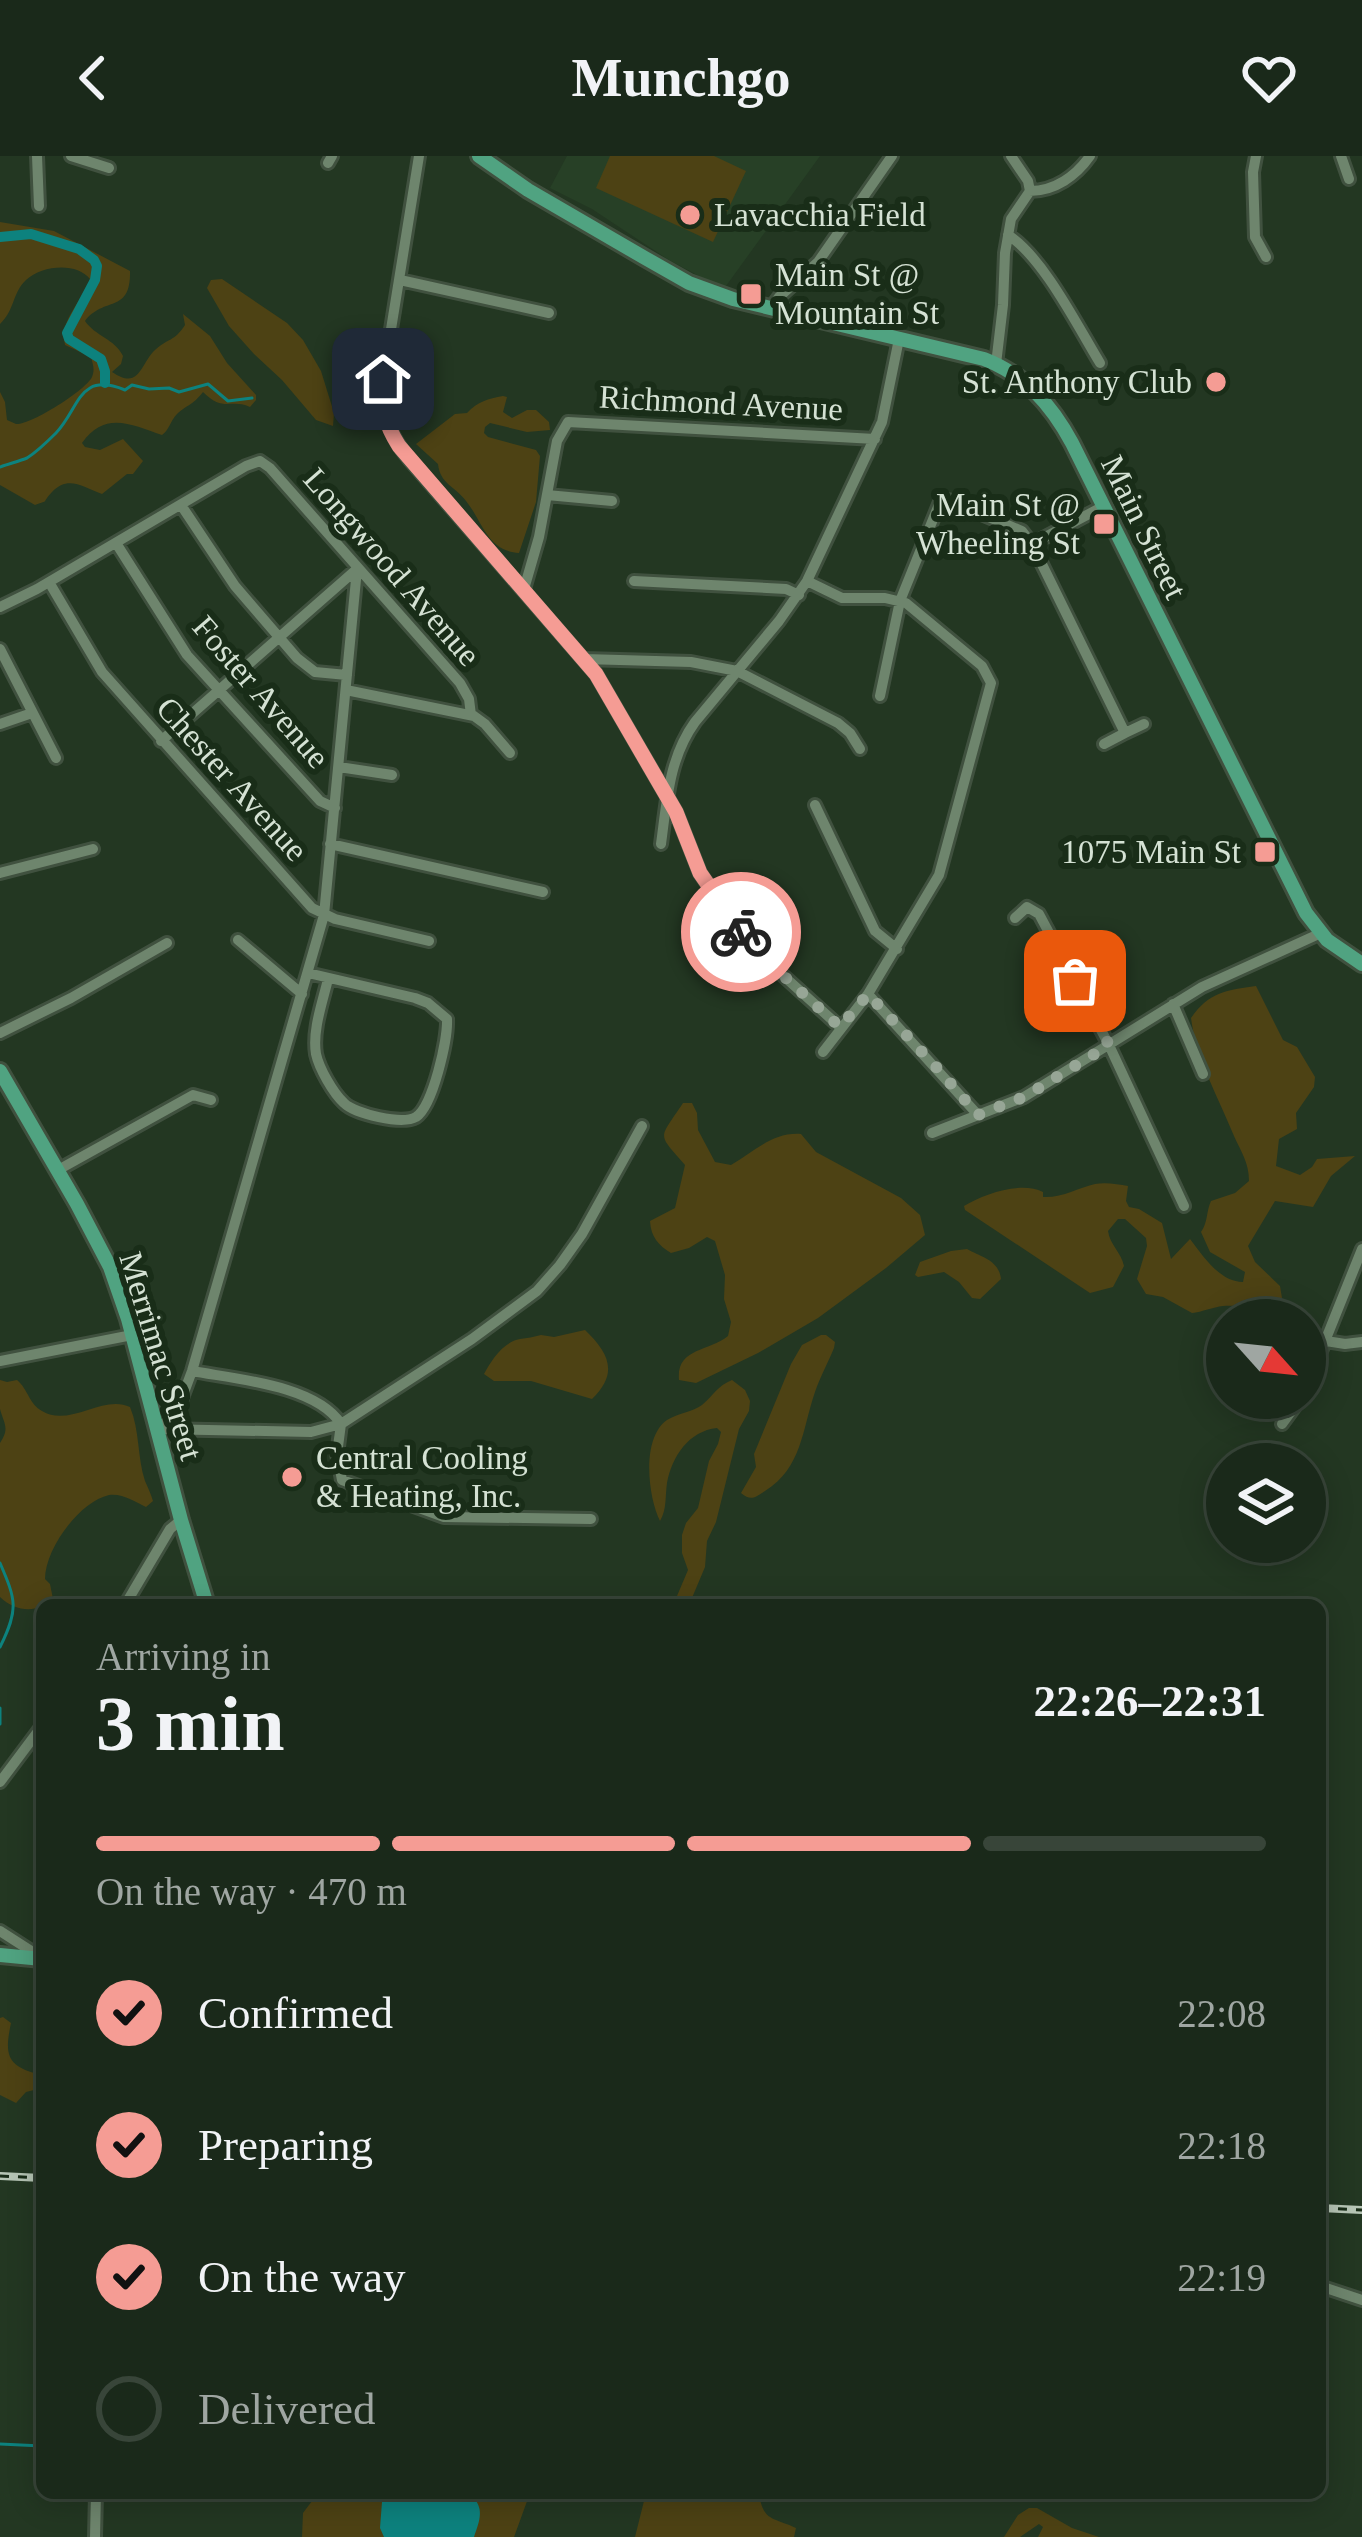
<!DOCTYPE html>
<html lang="en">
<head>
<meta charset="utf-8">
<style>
	:root { --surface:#1a291a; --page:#233123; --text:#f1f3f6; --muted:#9fa6a2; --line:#384539; --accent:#f59c94 }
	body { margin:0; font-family:"Times New Roman",serif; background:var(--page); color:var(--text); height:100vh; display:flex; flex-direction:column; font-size:45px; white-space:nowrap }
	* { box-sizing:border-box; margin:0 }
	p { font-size:39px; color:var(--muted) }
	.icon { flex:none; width:66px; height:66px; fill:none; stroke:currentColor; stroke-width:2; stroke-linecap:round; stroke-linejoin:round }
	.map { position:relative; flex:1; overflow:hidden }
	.side { position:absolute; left:36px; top:1443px; width:1290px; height:900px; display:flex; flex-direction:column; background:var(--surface); border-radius:18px; box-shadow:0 6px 30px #0003,0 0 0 3px var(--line) }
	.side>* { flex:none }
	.needle { width:78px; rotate:117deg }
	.fabs { position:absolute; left:1206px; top:1143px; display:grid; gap:24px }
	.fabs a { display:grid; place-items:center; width:120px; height:120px; border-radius:50%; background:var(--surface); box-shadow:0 6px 30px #0003,0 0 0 3px var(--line); font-size:60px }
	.pin { position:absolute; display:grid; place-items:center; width:102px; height:102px; color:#fff; margin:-51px; border-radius:24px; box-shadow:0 6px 18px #0006 }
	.courier { position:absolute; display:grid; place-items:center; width:120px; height:120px; margin:-60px; border:9px solid #f59c94; border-radius:50%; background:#fff; color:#222; box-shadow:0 3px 15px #0007 }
	.overview em { font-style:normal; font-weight:800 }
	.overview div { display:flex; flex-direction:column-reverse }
	.overview { display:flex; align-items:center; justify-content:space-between; height:204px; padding:0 60px }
	h1 { font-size:78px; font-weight:800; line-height:90px }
	.bar { display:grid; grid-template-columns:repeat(4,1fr); gap:18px 12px; align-content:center; height:144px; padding:0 60px }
	.bar i { height:15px; border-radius:9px; background:var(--line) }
	.bar .on { background:var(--accent) }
	.bar p { grid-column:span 4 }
	ol { padding:0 60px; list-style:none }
	li { display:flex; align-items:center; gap:36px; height:132px }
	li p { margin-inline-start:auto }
	li .icon { padding:12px; border-radius:50%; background:var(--accent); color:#111; stroke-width:4 }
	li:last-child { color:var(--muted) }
	li i { width:66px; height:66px; border:6px solid var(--line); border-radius:50% }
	header { display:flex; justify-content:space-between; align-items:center; height:156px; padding:0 60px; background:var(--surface); font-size:54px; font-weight:800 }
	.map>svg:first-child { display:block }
	.built { fill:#274026 }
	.green { fill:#4d4214 }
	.water { fill:#0d827e }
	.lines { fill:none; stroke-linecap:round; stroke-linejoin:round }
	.stream { stroke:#0d827e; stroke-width:3 }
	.canal { stroke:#0d827e; stroke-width:10 }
	.minor-casing { stroke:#40513f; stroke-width:16 }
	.major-casing { stroke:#40513f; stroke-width:20 }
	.minor { stroke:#6e856d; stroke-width:10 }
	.major { stroke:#50a381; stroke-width:14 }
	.rail-casing { stroke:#b6c5b5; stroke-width:8 }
	.rail { stroke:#192d18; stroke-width:3; stroke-dasharray:9; stroke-linecap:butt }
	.done { stroke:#97a696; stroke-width:12; stroke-dasharray:0 21.6 }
	.route { stroke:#f59c94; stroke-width:15 }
	.poi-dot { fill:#f59c94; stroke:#192d18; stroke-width:4.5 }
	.labels { text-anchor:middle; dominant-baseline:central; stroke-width:12; stroke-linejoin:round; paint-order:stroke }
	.poi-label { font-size:33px; fill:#d5e2d4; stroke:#192d18; text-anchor:start }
	.street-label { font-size:33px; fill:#d5e2d4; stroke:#192d18 }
</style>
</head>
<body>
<header><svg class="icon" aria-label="back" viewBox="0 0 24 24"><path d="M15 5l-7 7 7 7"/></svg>Munchgo<svg class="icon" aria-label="heart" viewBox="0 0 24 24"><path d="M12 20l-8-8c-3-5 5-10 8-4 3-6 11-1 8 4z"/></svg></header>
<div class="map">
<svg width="1362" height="2381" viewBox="0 0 1362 2381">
	<rect width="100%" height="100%" fill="#233722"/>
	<path class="built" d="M567,0h253l-94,130 -16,-4 -41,-22 -77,-51 -42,-21z"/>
	<path class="green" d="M610,0h104l32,15 -33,71 -117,-54z
		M0,66l54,9 76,40c1,43 -26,25 -45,50 10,15 30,18 38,35l-2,8 -9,8c28,19 28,-8 43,-22 13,-12 19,-8 30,-25l-2,-11 27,22 17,27 29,32v5l-6,7c-20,-9 -26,6 -47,-15 -11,14 -15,12 -26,22 -7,7 -7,15 -15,21 -30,-10 -57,-25 -80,8l3,4 15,3 23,-11 20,22 -10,13h-6l-25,20c-19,-7 -34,-19 -50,-2 -12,13 -1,7 -17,13l-35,-20v-93l5,10 2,18c3,1 6,3 9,4 15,1 70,-34 76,-47 3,-8 1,-12 -1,-20l-26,-12c-6,-26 17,-42 25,-66 -13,-17 -48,-14 -64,1 -14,13 -11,30 -26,44z
		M222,123l65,44 16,17 18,31 13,42 -1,13 -17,-6 -34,-40 -28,-26 -25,-28 -22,-38 4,-8z
		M503,240l4,1 -4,15 9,6 15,-8h9l13,12 1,8 -23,2 -37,-9 -5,4 -1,6 4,4 48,13 4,6 -4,46 -17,51c-32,-2 -36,-31 -53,-52 -11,-15 -26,-17 -28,-37l-22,-20 39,-30 12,-1c11,-12 21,-14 36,-17z
		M1256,830l27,54 14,7 18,30 -1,10 -18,26 1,16 -18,10 -3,27 24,9 12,-8 5,-8 38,-3 -24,20 -18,31 -38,-6 -27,45 7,16 25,24 2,12c-23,17 -34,6 -59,8 -10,1 -21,6 -31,7l-29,-16 -17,-3 -9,-15 10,-33 -1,-8 -21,-19h-7l-10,12c2,14 13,21 16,35l-11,21 -23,6 -125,-83 -1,-4c20,-12 57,-25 79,-14v5c20,1 34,-9 52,-13 10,-2 23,0 33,2l-2,15 3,6 10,2 23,14 9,36 19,-20c13,17 30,43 53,43l2,-10 -35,-20 -9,-20c7,-10 5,-20 10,-31l24,-8 14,-12c0,-19 -8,-29 -15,-45 -15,-37 -38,-78 -43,-118 18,-26 36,-28 65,-32z
		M683,947h9l5,10 1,17 17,32 16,3c23,-13 41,-33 70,-31l15,18 85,46 19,17 5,20 -39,33 -68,50 -60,35 -62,30 -17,-3c-3,-32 29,-28 49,-44l3,-14 -7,-23 1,-24 -10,-34 -8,-4 -18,11 -18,5c-13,-8 -20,-16 -21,-32l25,-13 10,-43c-28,-33 -27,-24 -2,-62z
		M967,1093c14,8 32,11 34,30l-21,20 -8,-1 -13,-16 -15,-10 -26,5 -3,-2 5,-13 31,-11z
		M585,1174c24,23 34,43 7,69l-61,-18h-37l-10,-7c7,-13 19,-32 36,-35 7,-1 14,-2 21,-4l13,2z
		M821,1179h5l9,7 -1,6c-6,15 -14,29 -19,44 -13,38 -13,76 -50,99 -11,7 -14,10 -24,2l15,-26 -2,-13 37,-90 11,-19z
		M0,1224l7,2 10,-2c11,9 12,24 25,31 27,17 61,-17 88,-4 10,24 7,50 15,74 3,7 6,13 8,20l-7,6c-10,-5 -24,-14 -37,-12 -30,7 -64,54 -64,84l5,5 3,15c-15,14 -36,14 -53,-2v-154c10,-15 4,-19 0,-34 0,-9 0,-20 0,-29z
		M732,1224l13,10 5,11 -1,10 -10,18 -23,93 -9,19 -2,26 -16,38h-8l-4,-9 11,-26 -6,-17v-18l4,-12 12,-15 11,-47 9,-17 3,-12 -4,-4c-28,3 -45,28 -50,55 -2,14 0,26 -7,38 -12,-24 -19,-83 7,-101 11,-7 26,-8 35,-15 12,-10 15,-19 30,-25z
		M3,1861l8,6c-7,33 -4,44 31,52v13l-16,4 -10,11 -16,-8v-77z
		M318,2337h212l-16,44h-212l1,-24z
		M646,2337h113c4,29 14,24 37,35l-2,9h-159z
		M1029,2352h8l35,20 27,9h-61l5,-10 -4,-3 -19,13h-16l14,-22z"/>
	<path class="water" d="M418,2337h27l31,8c8,11 2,24 -2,36h-90l-4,-9 2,-26 5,-4z"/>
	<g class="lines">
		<path class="stream" d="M0,311c8,-3 20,-6 27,-9 8,-5 22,-18 29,-25 24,-25 22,-62 69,-43l7,-5 17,4 20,-1 10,4 29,-8 20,17 24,-3
			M0,1407c16,37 19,46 0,84
			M0,1552v16
			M0,2288l42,2"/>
		<path class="canal" d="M0,81l31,-3 48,15 15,11 3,6 -2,14 -28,53 2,6 32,20 4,12v12"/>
		<g class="minor-casing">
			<path id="minor" d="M37,0l2,50
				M71,0l38,12
				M419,0l-37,229c0,29 8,51 27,74l187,215 80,138 24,61 38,56 29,32 73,66
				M1011,0l17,25 2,10
				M1256,0l-3,16 2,65 11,20
				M1341,0l8,23
				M328,7l4,-7
				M1030,35c25,0 46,-15 60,-35
				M1008,79c35,22 70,92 92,128
				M400,124l149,33
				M771,152l8,-11 39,-35 74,-106
				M996,208l7,-59 2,-52 6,-34 19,-28
				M547,339l65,6
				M181,349l54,81 62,72 18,14 32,3
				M116,387l71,112 133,146 15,7
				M1032,388l93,189 19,-9
				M634,425l152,8 13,6
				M807,425l35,17h43l21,5 76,63 9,17 -52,192 -71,119 -45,58
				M49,426l53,90 210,236 23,11 94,22
				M524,433l15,-52 18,-96 11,-19 307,17
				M0,451l37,-18 209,-123 14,-5 10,7 190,215 9,16 2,16
				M0,493l56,109
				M584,503l107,3 46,9 101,52 12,10 10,16
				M346,534l128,26 11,8 25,29
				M880,540l20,-95 40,-99 8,-2 74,31 10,13 72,-38
				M0,568l32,-11
				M161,585l196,-172
				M1104,588l21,-11
				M339,611l53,8
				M815,649l60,126 22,18
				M330,688l213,48
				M661,688c6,-44 8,-86 34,-122l84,-101 28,-40 75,-159 17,-83
				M0,717l93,-24
				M1015,762l12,-11 12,7 70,131 75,161
				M238,784l64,54
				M308,817l107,25 13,5 19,16c1,20 -14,87 -31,98 -14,8 -61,-3 -72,-14 -11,-10 -25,-35 -28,-49 -4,-24 7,-53 12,-75
				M868,838l110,121
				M1173,848l30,70
				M0,877l71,-35 96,-55
				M932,977l92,-36 178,-110 119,-54
				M58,1014l135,-75 18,5
				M1326,1185l19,3 17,-2
				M0,1205l132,-26
				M192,1215c43,8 124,14 149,53l-4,30 5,26 102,37 147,2
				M1305,1235l57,-142
				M1282,1268l19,-26
				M157,1273l19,-15 16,-43 132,-456 33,-346
				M160,1273l151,3 30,-8 131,-85 65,-48 23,-26 22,-31 60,-108
				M125,1449l45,-76 11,-9
				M0,1626l42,-56
				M0,1775l42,27
				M1320,2130l42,14
				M95,2381l1,-44"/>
		</g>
		<g class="major-casing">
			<path id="major" d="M479,0l49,34 117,68 44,25 44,16 251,60c41,16 67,45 88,84l234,470 21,27 35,24
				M0,915l77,133 33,63 18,52 53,201 26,85
				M0,1799l42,4"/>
		</g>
		<use href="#minor" class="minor"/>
		<use href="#major" class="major"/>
		<g class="rail-casing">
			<path id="rail" d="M0,2020l42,2
				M1320,2052l42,2"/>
		</g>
		<use href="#rail" class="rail"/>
	</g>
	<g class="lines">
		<path class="done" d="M741,776l26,29 73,66 28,-33 71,76 39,45 46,-18 85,-52 -34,-64"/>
		<path class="route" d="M383,223c-3,26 2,45 16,67l197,228 80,138 24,61 41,59"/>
	</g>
	<g class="poi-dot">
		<circle cx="690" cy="59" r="12"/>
		<rect x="739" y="126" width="24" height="24" rx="6"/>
		<circle cx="1216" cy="226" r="12"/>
		<rect x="1092" y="356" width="24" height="24" rx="6"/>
		<rect x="1253" y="684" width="24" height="24" rx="6"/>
		<circle cx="292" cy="1321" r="12"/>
	</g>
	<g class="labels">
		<g class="poi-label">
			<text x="714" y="59">Lavacchia Field</text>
			<text x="775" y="119">Main St @<tspan x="775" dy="38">Mountain St</tspan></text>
			<text x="1192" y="226" text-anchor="end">St. Anthony Club</text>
			<text x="1080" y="349" text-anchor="end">Main St @<tspan x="1080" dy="38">Wheeling St</tspan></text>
			<text x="1241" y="696" text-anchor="end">1075 Main St</text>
			<text x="316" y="1302">Central Cooling<tspan x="316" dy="38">&amp; Heating, Inc.</tspan></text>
		</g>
		<g class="street-label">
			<text transform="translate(721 247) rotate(3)">Richmond Avenue</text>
			<text transform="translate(1144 371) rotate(64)">Main Street</text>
			<text transform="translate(392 411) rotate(49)">Longwood Avenue</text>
			<text transform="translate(261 536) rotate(49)">Foster Avenue</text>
			<text transform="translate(232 623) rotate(48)">Chester Avenue</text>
			<text transform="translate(161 1200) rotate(73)">Merrimac Street</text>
		</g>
	</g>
</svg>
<div class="fabs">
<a><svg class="needle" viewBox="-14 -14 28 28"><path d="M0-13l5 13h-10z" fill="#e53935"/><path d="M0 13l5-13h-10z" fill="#9fa6a2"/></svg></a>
<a><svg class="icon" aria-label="layers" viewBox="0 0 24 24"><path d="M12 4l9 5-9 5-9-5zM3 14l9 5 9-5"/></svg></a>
</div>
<div class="pin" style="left:1075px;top:825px;background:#ea580c"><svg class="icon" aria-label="bag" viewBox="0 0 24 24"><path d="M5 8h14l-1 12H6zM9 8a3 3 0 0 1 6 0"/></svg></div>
<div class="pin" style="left:383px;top:223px;background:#1f2937"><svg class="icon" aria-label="home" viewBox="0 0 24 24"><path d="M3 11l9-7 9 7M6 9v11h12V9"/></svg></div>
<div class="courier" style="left:741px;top:776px"><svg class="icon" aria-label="bike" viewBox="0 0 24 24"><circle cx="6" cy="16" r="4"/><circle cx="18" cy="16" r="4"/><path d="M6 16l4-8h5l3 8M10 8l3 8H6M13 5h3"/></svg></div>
<section class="side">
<div class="overview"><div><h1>3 min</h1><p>Arriving in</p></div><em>22:26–22:31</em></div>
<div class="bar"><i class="on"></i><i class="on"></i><i class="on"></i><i></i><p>On the way · 470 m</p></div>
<ol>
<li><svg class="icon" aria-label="check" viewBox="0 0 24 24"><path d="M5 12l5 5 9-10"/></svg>Confirmed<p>22:08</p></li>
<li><svg class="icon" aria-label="check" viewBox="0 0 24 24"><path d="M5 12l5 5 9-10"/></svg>Preparing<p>22:18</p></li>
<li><svg class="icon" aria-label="check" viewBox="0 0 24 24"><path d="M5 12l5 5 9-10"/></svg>On the way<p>22:19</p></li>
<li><i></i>Delivered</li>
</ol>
</section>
</div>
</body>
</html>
